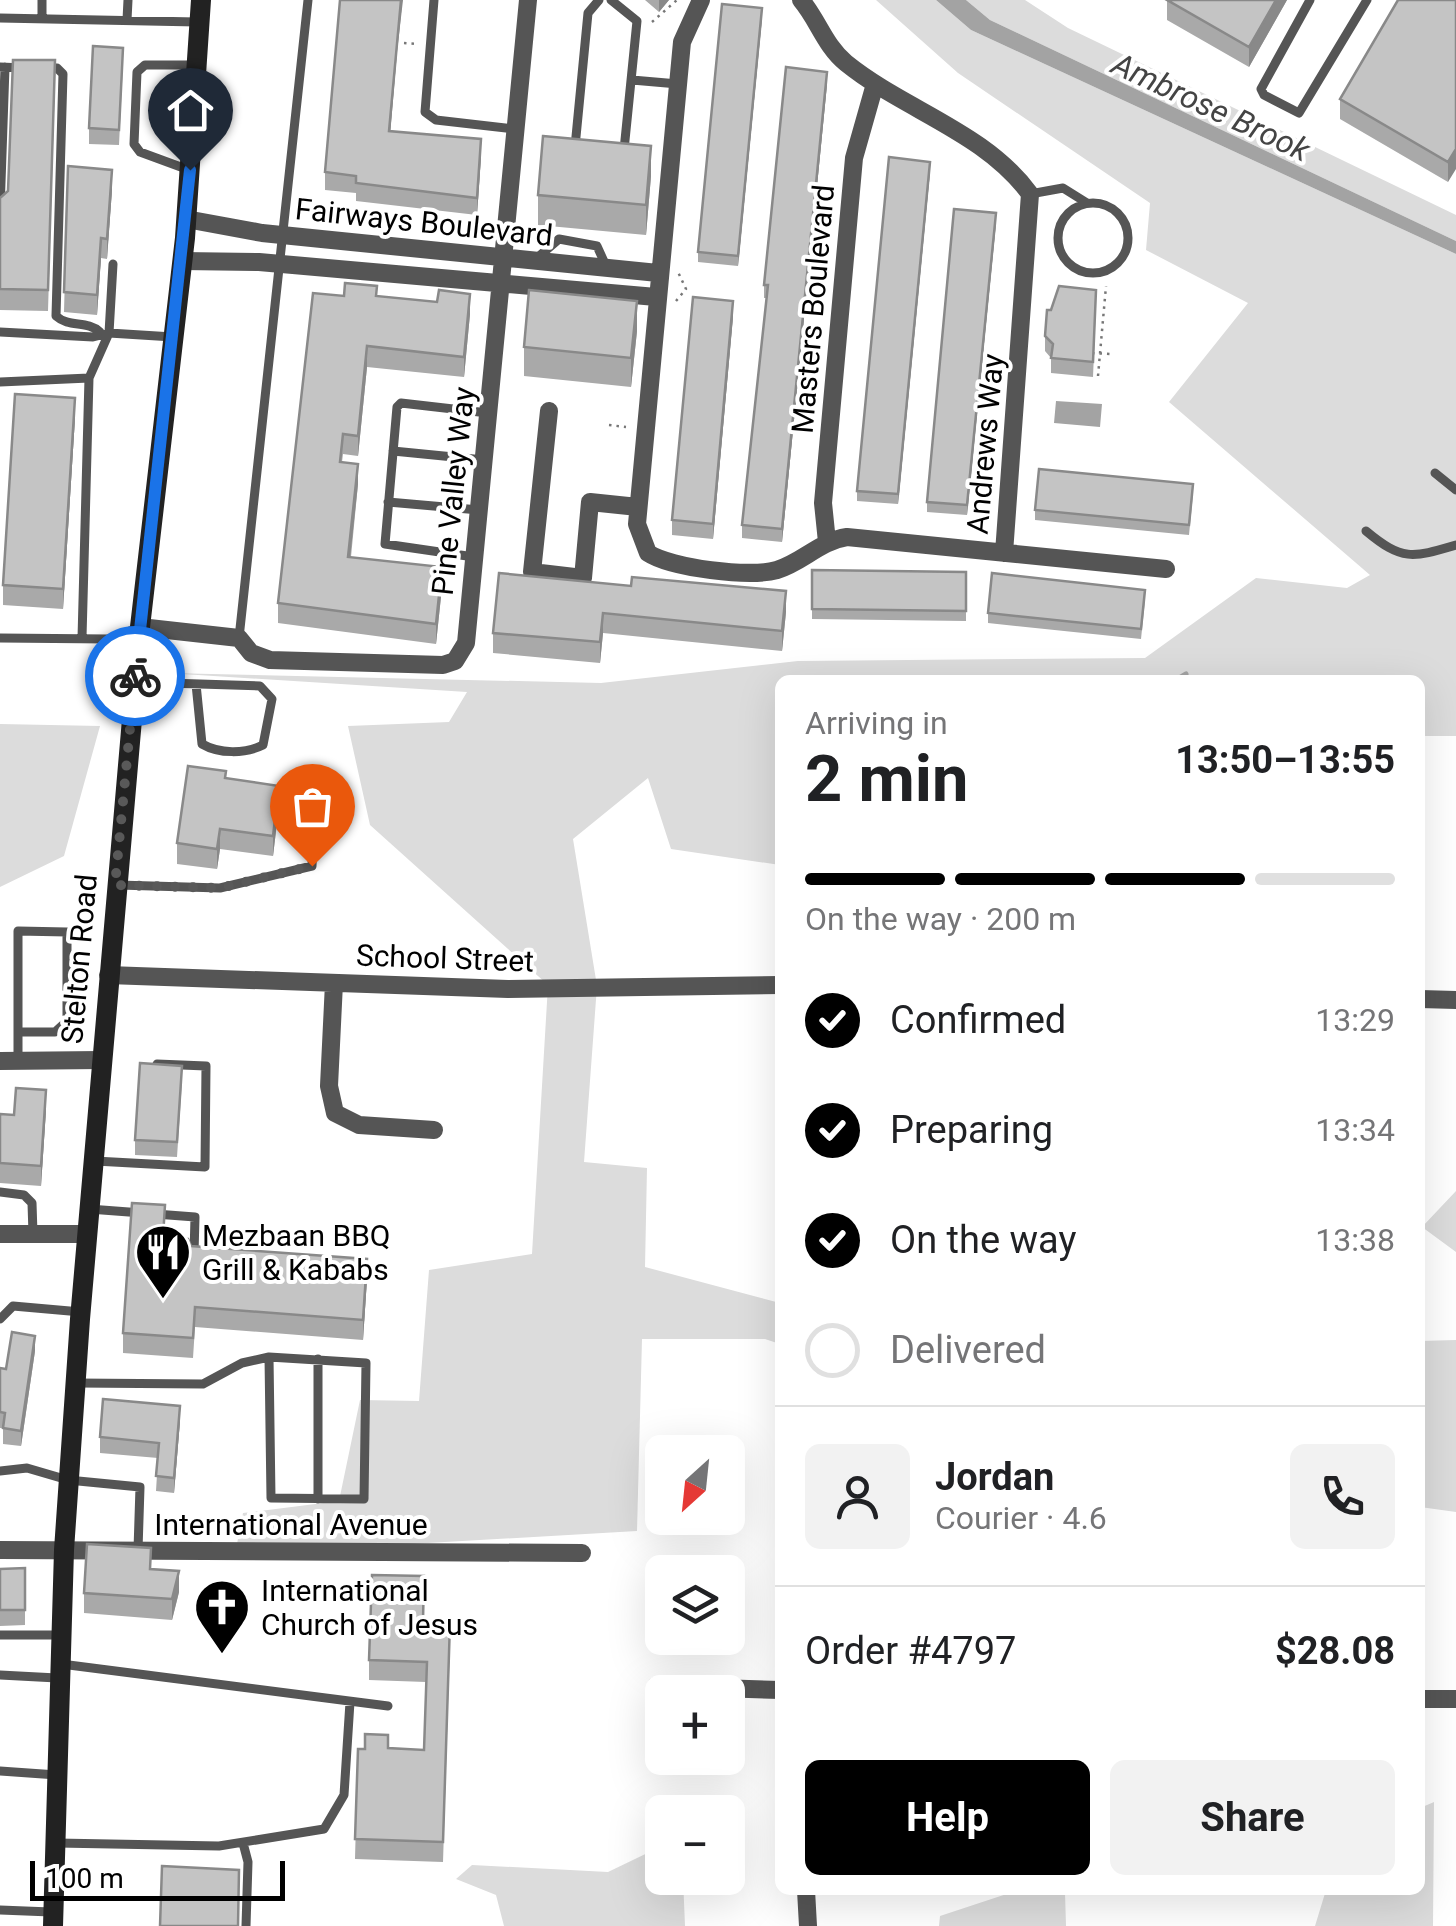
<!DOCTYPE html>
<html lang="en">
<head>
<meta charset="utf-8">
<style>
	:root { --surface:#fff; --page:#f2f2f2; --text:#202124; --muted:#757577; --line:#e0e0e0; --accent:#000 }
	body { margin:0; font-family:Roboto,sans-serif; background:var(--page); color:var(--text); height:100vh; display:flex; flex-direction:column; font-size:38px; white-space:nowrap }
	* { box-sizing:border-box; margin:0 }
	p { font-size:32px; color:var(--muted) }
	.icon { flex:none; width:55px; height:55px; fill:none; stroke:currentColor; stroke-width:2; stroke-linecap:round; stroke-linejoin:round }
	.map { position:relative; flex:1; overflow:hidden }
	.panel { position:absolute; left:775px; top:675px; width:650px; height:1220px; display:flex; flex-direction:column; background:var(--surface); border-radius:15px; box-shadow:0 10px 40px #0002 }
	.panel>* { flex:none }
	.needle { width:65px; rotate:207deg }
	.fabs { position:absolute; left:645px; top:1435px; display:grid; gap:20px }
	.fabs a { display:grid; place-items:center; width:100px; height:100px; border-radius:15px; background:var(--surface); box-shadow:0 10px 40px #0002; font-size:50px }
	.scale { position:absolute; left:30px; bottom:25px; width:255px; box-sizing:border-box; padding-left:10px; border:5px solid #000; border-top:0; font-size:28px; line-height:35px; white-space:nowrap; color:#000; -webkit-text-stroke:8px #fff; paint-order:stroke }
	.pin { position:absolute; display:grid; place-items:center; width:85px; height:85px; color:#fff; margin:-102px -42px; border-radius:50% 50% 50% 0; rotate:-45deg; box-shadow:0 0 10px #0007 }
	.pin .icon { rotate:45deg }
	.courier { position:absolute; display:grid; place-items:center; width:100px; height:100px; margin:-50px; border:8px solid #1a73e8; border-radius:50%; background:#fff; color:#222; box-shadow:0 2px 12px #0007 }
	.head em { font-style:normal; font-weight:700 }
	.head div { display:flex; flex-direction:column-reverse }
	.head { display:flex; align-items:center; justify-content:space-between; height:170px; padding:0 30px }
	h1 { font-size:65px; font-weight:700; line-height:75px }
	.bar { display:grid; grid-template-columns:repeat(4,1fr); gap:15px 10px; align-content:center; height:120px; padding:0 30px }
	.bar i { height:12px; border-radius:8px; background:var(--line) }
	.bar .on { background:var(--accent) }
	.bar p { grid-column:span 4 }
	.line { display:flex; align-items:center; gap:25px; padding:0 30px; border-top:2px solid var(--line) }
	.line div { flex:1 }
	.round { display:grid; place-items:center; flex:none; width:105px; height:105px; border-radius:15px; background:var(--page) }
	ol { padding:0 30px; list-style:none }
	li { display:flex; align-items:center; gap:30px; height:110px }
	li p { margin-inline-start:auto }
	li .icon { padding:10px; border-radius:50%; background:var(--accent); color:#fff; stroke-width:4 }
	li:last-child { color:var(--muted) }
	li i { width:55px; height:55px; border:5px solid var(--line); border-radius:50% }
	.primary-button { display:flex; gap:20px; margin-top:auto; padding:20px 30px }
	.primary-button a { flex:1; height:115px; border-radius:15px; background:var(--accent); color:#fff; font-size:40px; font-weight:700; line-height:115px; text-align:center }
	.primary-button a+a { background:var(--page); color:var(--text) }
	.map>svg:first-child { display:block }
	.green { fill:#dcdcdc }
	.water { fill:#a3a3a3 }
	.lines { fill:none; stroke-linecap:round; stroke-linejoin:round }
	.stream { stroke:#a3a3a3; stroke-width:5 }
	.path { stroke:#777; stroke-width:2.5; stroke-dasharray:2.5 5; stroke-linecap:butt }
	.service { stroke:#555; stroke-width:9 }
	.minor { stroke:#555; stroke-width:18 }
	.secondary { stroke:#222; stroke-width:20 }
	.wall { fill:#a9a9a9 }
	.shaded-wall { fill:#898989 }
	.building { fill:#c4c4c4; stroke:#898989; stroke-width:2.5 }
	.done { stroke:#595959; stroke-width:10; stroke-dasharray:0 18 }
	.route { stroke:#1a73e8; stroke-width:12 }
	.labels { text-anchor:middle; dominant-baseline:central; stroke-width:8; stroke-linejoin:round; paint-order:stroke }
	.street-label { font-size:30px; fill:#000; stroke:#fff }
	.poi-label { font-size:30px; fill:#000; stroke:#fff; text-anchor:start }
	.water-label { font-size:32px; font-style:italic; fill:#444; stroke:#fff }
</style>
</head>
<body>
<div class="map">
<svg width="1456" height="1926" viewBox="0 0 1456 1926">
	<rect width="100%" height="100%" fill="#fff"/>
	<path class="green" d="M876,0h60l35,30 485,224v482h-36v-56h-640v185l-109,-16 -23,-71 -75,61 24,147 -13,176 63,6 -2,99 135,36v41l-15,-5h-123l-5,192 -402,23 8,-41 96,-12 21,-101 59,1 10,-131 103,-16 16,-269 -178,-160 -22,-99 101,-4 18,-30 -300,-19 434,10 197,-22 347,-3 111,-80 91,10 23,-13 -201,-173 79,-99 -102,-53 4,-47 -192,-130z
		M966,0h59l43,28 388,187v26l-466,-221z
		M0,724l100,2 -36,130 -64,31z
		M1456,1191v61l-34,-25z
		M1456,1340v172l-36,-5v-166z
		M1434,1802l-1,124h-118l11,-36h94v-82z
		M662,1846v32h21l2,48h-181l-8,-31 -40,-16 16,-14 136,7z
		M1019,1890l46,3 1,33h-127l1,-10z"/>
	<path class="water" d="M936,0h30l24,20 466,221v13l-485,-224z
		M1056,401l46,3 -2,23 -46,-4z"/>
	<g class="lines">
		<path class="stream" d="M1176,680l10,-6"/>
		<path class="path" d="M652,22l25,-22
			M404,43l13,1
			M676,301l10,-12 -8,-17
			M1092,353l18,1
			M1098,376l8,-90
			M609,425l17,2"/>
		<path class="service" d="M434,0l-9,112 11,8 78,9
			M611,0l26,21 -13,129h-4
			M1310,0l-49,89 3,6 35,18 68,-113
			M0,18l197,4
			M42,19v-19
			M127,20l1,-20
			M0,67l24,1
			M44,68h13l6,6 -7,242c13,12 31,4 44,16
			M632,80l46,4
			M580,147h-5l13,-134 11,-13
			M189,170l-49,-18 -6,-8 3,-72 8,-7h50
			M1030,194l33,-6 24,15
			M1058 238a35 35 0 1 1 70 0a35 35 0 1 1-70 0Z
			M0,211l5,-144
			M537,258l22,-19 38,7 9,20
			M0,332l93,5 16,-4 4,-69
			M0,382l89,-4 20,-45 64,4
			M393,451l91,9
			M1435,473l21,17
			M388,502l91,8
			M1366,531c36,30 46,27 90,14
			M474,557l-89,-13 12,-137 4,-4 87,10
			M0,638l108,1 30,-11
			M82,638l7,-260
			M239,638l69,-638
			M135,682l125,4 12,13 -9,46c-18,9 -44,9 -61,-1l-6,-60
			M118,885l102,3 92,-22 2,-51
			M18,1061v-130l49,1v89l-12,11h-37
			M95,1161l110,6 1,-101 -49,-2
			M0,1192l24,3 8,8 1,31
			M89,1209l106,8 -1,37
			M0,1319l13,-13 68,6
			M318,1359v140
			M76,1383l127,1 39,-21 27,-6 97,6 -2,136 -93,-1 -2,-141
			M0,1471l27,-3 41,12 72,7 -2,63
			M0,1635h62
			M61,1664l327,42
			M0,1675l57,3
			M0,1771l57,4
			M57,1843l162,3 105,-17 20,-34 6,-93
			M243,1843l5,19 -2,64
			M0,1910l51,2"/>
		<path class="minor" d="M701,0l-19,42 -45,482 11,29c23,15 102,25 129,17 26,-8 43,-29 70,-33l319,32
			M801,0c17,20 24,46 45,63 58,47 139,69 184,131l-26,359
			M186,219l76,14 396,40
			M182,261l77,1 397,35
			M549,411l-17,161 51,6 7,-76 48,5
			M827,542l-4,-39 31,-345 21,-74
			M140,627l99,11 12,15 19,7 173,5 12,-4 11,-18 62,-643
			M108,975l400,14 272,-4
			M334,983l-5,103 6,27 24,12 75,5
			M1420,999l36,1
			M0,1061l101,-1
			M0,1234h87
			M0,1550l582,3
			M656,1686l124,4
			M1420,1699h36
			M806,1890l2,36"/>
		<path class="secondary" d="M53,1926l11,-376 16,-231 60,-692 45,-389 16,-238"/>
	</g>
	<path class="wall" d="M645,0h24l-10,12z
		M1167,0h120l-38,67 -82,-47z
		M1456,0l-8,182 -108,-63v-20z
		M762,18l-24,248 -40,-4v-10z
		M397,52l-7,79 91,25 -4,59 -121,-14v-8l-31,-3v-18z
		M123,63l-4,82 -30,-1v-16z
		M55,80l-7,231 -48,-1v-112l8,-7z
		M827,84l-45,458 -40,-4v-13l25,-227h-3v-13z
		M68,166l44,24 -5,69 -6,-1 -4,57 -33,-3z
		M930,172l-32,332 -41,-3v-10z
		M651,176l-5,59 -108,-10v-30z
		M996,223l-29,292 -40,-3v-10z
		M344,296h33l93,18 -6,63 -97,-10 -9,89 -15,-2 -1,8 16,22 -7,73 91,30 -6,57 -158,-21v-20z
		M1096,305l-3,72 -42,-4v-15l-6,-7v-15l6,-26z
		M733,317l-20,222 -41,-4v-15z
		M637,331l-6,56 -107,-11v-29z
		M75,418l-12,191 -60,-4v-20z
		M1193,494l-4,41 -154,-15v-10z
		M812,570l154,2v49l-154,-2z
		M499,573l287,39 -4,39 -179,-18 -3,30 -107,-10v-20z
		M1145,600l-4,39 -153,-16v-10z
		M226,778l53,28 -6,50 -53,-7 -3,20 -40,-5v-21z
		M182,1081l-5,76 -42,-2v-15z
		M46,1110l-5,76 -41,-3v-69l14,1z
		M165,1226l-1,11 27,9 176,33 -4,61 -168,-13 -2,31 -70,-5v-20z
		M35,1351l-14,95 -18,-2v-16h-3v-60l6,1z
		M180,1421l-6,72 -18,-2 2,-33 -58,-5v-16z
		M25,1568v57l-25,1v-57z
		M151,1569l28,23 -7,28 -88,-7v-20z
		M424,1621l26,21 -7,220 -88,-3 3,-110 66,1 2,-68 -57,-2v-20z"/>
	<path class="shaded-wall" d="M401,0h2l-6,52 -8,96v-17z
		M659,0h10l-10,12z
		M1276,0h11l-38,67v-20z
		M762,8v10l-24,248v-10z
		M827,72v12l-45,458v-13z
		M481,139v17l-4,59v-17z
		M651,146v30l-5,59v-30z
		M1456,149v20l-8,13v-20z
		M930,162v10l-32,332v-10z
		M112,170v20l-5,69v-20z
		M996,213v10l-29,292v-10z
		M101,238v20l-4,57v-20z
		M470,294v20l-6,63v-20z
		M637,301v30l-6,56v-29z
		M733,301v16l-20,222v-15z
		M367,346v21l-9,89v-20z
		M75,398v20l-12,191v-20z
		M358,464v20l-10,93v-20z
		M442,567v20l-6,57v-20z
		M786,591v21l-4,39v-20z
		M603,613v20l-3,30v-21z
		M279,786v20l-6,50v-20z
		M220,829v20l-3,20v-20z
		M46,1090v20l-5,76v-20z
		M367,1259v20l-4,61v-20z
		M35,1336v15l-14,95v-15z
		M180,1406v15l-6,72v-15z
		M179,1571v21l-7,28v-21z"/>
	<path class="building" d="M340,0h61l-12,131 92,8 -4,59 -121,-15v-7l-31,-4z
		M1167,0h109l-27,47z
		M1398,0h58v149l-8,13 -108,-63z
		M722,4l40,4 -24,248 -40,-4z
		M93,46l30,2 -4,82 -30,-2z
		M13,60h42l-7,230 -48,-1v-91l8,-7z
		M786,67l41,5 -45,457 -40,-4 26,-240h-4z
		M543,136l108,10 -5,59 -108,-10z
		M889,157l41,5 -32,332 -41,-3z
		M68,166l44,4 -5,69 -6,-1 -4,57 -33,-3z
		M954,209l42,4 -29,292 -40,-3z
		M345,283l32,3 -1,10 61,6 2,-12 31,4 -6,63 -97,-11 -9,90 -15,-2 -3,28 18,2 -10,93 94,10 -6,57 -158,-21 35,-310 31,3z
		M1059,286l37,4 -3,72 -42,-4 2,-14 -8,-8 2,-26h4z
		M529,290l108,11 -6,57 -107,-11z
		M693,297l40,4 -20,223 -41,-4z
		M15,394l60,4 -12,191 -60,-4z
		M1039,469l154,15 -4,41 -154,-15z
		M812,570l154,2v39l-154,-2z
		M499,573l132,13 1,-9 154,14 -4,40 -179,-18 -3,29 -107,-9z
		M992,573l153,17 -4,39 -153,-16z
		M188,766l38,5 -1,7 54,8 -6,50 -53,-7 -3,20 -40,-6z
		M140,1063l42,3 -5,76 -42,-2z
		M16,1088l30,2 -5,76 -41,-3v-49l14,1z
		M132,1203l33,2 -2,32 25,2 3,7 176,13 -4,61 -168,-13 -2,31 -70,-5z
		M12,1332l23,4 -14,95 -18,-3 2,-15 -5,-1v-44l6,1z
		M103,1399l77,7 -6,72 -18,-2 3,-33 -59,-6z
		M87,1544l64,4 -1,21 29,2 -7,28 -88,-6z
		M25,1568v42h-25v-41z
		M372,1575l52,1 -1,45 27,1 -7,220 -88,-3 3,-90h7v-15l23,1v13l36,2 3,-88 -58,-2z
		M162,1866l77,4 -1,56h-78z"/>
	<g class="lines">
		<path class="done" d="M135,676l-20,209 105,3 92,-22"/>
		<path class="route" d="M135,676l55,-506"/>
	</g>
	<defs>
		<g id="restaurant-pin" transform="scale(2.875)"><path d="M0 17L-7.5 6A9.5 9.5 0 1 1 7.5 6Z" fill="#000" stroke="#fff"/><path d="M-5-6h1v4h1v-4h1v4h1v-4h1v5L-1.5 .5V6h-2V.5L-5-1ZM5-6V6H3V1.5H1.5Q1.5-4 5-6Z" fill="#fff"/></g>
		<g id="church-pin" transform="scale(2.875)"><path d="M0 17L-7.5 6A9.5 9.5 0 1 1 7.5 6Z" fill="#000" stroke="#fff"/><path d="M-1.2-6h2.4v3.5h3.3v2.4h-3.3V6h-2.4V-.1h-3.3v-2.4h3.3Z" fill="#fff"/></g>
	</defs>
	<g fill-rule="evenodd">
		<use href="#restaurant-pin" x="163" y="1252"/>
		<use href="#church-pin" x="222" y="1607"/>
	</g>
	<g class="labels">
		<g class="street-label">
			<text transform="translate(424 222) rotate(6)">Fairways Boulevard</text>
			<text transform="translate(813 309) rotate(-85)">Masters Boulevard</text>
			<text transform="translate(985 444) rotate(-85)">Andrews Way</text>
			<text transform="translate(453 491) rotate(-84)">Pine Valley Way</text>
			<text transform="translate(445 958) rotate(2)">School Street</text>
			<text transform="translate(79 959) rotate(-85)">Stelton Road</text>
			<text x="291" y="1524">International Avenue</text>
		</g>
		<g class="poi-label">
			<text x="202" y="1235">Mezbaan BBQ<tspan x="202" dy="34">Grill &amp; Kababs</tspan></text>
			<text x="261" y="1590">International<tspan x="261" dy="34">Church of Jesus</tspan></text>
		</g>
		<g class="water-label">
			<text transform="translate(1211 107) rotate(25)">Ambrose Brook</text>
		</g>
	</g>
</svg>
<div class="fabs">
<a><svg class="needle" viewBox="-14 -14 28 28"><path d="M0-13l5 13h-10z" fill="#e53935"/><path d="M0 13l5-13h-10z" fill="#757577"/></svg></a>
<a><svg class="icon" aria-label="layers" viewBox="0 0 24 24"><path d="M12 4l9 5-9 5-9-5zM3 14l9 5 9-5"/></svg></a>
<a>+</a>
<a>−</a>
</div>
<div class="scale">100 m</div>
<div class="pin" style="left:312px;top:866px;background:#ea580c"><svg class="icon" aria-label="bag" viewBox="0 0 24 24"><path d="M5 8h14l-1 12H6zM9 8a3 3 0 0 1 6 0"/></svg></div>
<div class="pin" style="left:190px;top:170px;background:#1f2937"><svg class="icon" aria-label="home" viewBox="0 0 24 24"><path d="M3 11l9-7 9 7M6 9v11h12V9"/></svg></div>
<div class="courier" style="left:135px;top:676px"><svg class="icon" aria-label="bike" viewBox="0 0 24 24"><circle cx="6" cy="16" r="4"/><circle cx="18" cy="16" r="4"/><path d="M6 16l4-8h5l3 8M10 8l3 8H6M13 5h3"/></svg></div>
<section class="panel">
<div class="head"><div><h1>2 min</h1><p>Arriving in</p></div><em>13:50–13:55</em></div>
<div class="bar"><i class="on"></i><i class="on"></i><i class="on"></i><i></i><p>On the way · 200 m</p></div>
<ol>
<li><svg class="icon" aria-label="check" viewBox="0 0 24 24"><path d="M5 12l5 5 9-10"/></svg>Confirmed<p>13:29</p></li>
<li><svg class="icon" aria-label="check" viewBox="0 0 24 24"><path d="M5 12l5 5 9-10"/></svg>Preparing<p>13:34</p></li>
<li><svg class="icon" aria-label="check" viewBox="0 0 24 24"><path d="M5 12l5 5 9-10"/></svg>On the way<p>13:38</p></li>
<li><i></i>Delivered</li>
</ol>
<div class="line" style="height:180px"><a class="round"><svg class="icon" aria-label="person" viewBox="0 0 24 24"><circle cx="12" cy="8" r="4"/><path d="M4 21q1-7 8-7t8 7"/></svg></a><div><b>Jordan</b><p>Courier · 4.6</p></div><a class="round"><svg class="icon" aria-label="phone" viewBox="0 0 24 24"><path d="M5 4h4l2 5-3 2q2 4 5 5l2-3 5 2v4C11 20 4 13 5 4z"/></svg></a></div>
<div class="line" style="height:130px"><div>Order #4797</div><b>$28.08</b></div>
<div class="primary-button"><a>Help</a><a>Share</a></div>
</section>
</div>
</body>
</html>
